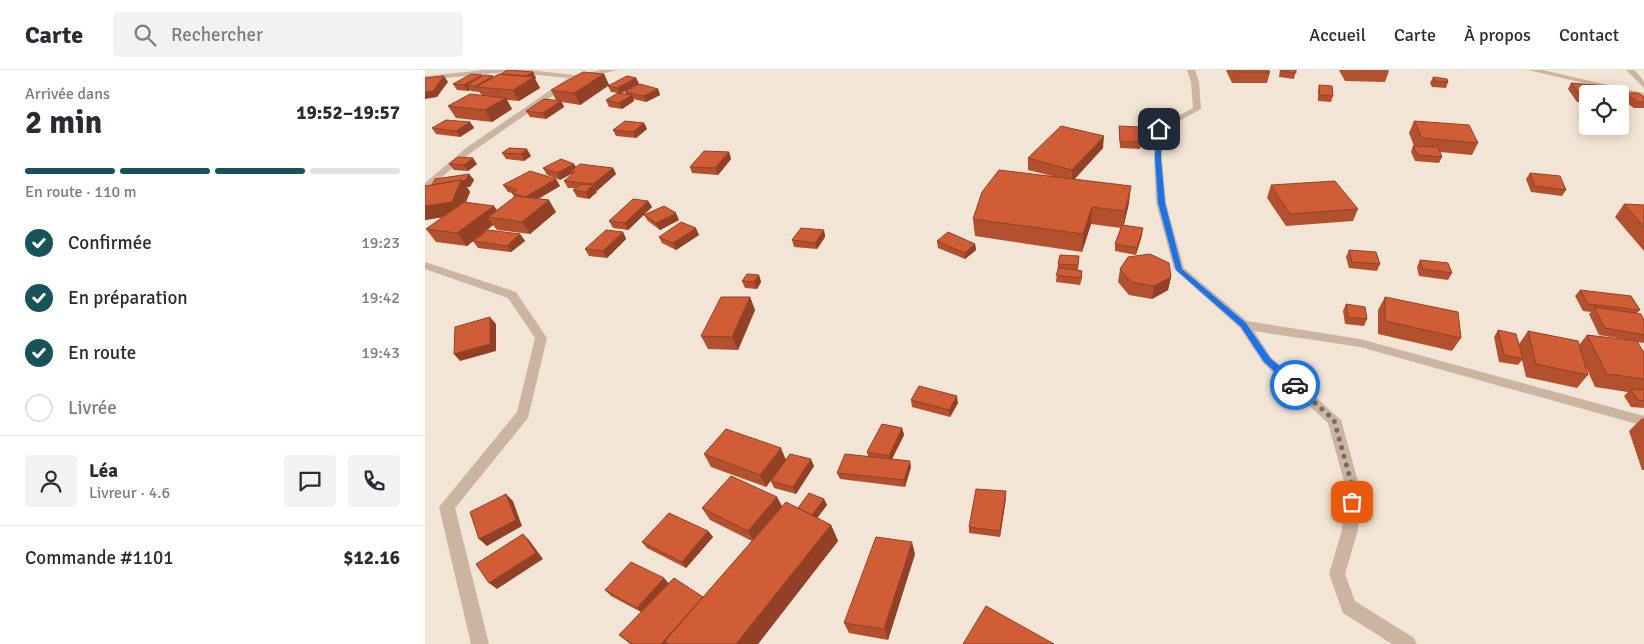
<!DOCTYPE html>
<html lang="fr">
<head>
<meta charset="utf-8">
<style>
	:root { --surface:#fff; --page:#f2f2f3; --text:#2b2b33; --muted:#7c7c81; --line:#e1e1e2; --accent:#175459 }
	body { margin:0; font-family:Signika,sans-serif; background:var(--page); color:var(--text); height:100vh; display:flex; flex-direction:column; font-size:19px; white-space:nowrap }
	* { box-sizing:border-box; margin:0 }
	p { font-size:16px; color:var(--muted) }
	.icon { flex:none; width:28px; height:28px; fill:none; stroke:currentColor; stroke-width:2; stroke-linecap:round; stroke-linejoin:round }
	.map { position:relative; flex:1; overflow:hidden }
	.sheet { display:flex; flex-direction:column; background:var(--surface); width:425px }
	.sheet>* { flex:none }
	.tools { position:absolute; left:1154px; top:15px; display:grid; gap:10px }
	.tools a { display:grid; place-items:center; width:50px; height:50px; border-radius:5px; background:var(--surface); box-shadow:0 2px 12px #0003; font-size:25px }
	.pin { position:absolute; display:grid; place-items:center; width:42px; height:42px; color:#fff; margin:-21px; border-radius:10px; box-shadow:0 2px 8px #0006 }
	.courier { position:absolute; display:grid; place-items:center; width:50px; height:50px; margin:-25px; border:4px solid #1a73e8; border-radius:50%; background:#fff; color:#222; box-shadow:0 1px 6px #0007 }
	.headline em { font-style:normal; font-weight:800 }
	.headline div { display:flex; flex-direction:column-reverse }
	.headline { display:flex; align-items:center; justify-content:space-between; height:85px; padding:0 25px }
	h1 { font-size:32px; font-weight:800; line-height:38px }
	.bar { display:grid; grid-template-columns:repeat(4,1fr); gap:8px 5px; align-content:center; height:60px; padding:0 25px }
	.bar i { height:6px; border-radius:4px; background:var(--line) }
	.bar .selected { background:var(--accent) }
	.bar p { grid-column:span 4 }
	.line { display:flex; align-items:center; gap:12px; padding:0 25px; border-top:1px solid var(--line) }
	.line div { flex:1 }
	.round { display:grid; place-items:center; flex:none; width:52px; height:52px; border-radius:5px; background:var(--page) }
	ol { padding:0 25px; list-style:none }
	li { display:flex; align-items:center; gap:15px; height:55px }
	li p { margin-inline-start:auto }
	li .icon { padding:5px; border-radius:50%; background:var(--accent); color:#fff; stroke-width:4 }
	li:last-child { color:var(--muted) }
	li i { width:28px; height:28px; border:2px solid var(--line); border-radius:50% }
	header { display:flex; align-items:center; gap:30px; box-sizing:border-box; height:70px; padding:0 25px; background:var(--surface); border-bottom:1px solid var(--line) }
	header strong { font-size:24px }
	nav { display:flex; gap:28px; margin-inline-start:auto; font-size:18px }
	.search { width:350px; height:45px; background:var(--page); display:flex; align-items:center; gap:12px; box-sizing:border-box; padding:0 18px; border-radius:5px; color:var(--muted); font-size:19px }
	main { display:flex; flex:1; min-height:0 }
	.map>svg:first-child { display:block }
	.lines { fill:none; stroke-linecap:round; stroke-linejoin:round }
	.street { fill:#cbb5a1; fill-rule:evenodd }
	.wall { fill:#b3502e }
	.shaded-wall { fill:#924126 }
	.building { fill:#d05d36; stroke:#924126 }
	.route { fill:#1a73e8 }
	.done { stroke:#786b62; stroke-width:5; stroke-dasharray:0 9 }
</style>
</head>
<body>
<header>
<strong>Carte</strong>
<div class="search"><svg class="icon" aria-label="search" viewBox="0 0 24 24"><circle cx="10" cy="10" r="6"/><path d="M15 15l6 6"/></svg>Rechercher</div>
<nav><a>Accueil</a><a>Carte</a><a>À propos</a><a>Contact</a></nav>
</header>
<main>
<section class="sheet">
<div class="headline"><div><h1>2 min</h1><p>Arrivée dans</p></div><em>19:52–19:57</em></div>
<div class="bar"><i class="selected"></i><i class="selected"></i><i class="selected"></i><i></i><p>En route · 110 m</p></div>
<ol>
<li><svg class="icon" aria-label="check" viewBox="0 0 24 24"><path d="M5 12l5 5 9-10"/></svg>Confirmée<p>19:23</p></li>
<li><svg class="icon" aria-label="check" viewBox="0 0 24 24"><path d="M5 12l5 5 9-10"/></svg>En préparation<p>19:42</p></li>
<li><svg class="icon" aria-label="check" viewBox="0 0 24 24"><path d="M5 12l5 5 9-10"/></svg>En route<p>19:43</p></li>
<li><i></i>Livrée</li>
</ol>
<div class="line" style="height:90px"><a class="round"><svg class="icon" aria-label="person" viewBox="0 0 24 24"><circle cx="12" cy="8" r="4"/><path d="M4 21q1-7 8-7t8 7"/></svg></a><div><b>Léa</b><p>Livreur · 4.6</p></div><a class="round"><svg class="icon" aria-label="chat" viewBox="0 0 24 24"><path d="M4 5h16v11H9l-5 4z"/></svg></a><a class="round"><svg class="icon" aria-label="phone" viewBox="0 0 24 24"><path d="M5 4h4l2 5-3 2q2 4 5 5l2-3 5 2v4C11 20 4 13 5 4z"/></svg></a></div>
<div class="line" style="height:65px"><div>Commande #1101</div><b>$12.16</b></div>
</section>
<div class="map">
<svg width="1219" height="574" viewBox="0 0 1219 574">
	<rect width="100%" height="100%" fill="#f3e5d5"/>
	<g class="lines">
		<path class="street" d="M60,0h44l46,5 27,-5h16l-41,9 -105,73 -47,39v-8l41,-35 102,-70 -60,-6 -83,8v-4z
			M762,0h8l4,12 2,27 -38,21 -1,29 4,44 18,65 63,53 113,18 284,77v10l-284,-79 -106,-16 17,26 70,63 19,69 -2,41 -13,44 10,27 59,37 3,6h-25l-49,-31 -14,-39 13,-44 4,-41 -18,-66 -65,-60 -23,-35 -66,-59 -18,-66 -2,-44 1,-30 38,-21 -2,-26z
			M1103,0h14l102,23v4z
			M1201,0h8l10,11v7z
			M0,192l91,30 31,46 -19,80 -73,90 34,136h-18l-32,-137 78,-95 18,-74 -27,-40 -83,-29z"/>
	</g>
	<path class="wall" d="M801,0h42l2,2 -3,11h-35z
		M855,0h16l-2,9 -15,-2z
		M914,0h49l1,1 -4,11 -40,-1z
		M108,2l3,6 -1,1 5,9 -21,13 -12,-1 5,9 -20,13 -36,-4 -8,-12 34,-11 -3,-3 -8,-1 -1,-1 -2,1 -11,-1 -4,-6 29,-8h11v1z
		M179,4l5,11 27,-7 3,6 -19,9 6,1 -1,-2 33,-3 2,6 -14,7 -13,-3 1,2 -12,8 -13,-2 -3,-7 12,-7 -7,-1 -3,-6 -28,19 -18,-3 2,5 -18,12 -16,-2 -4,-6 30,-11 -5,-10z
		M1008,7l15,5 -2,6 -14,-1 -2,-4z
		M1146,13l16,11v8h-10l-9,-13z
		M894,15l14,11 -2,6 -13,-1v-10z
		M1200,23l19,4v11h-10l-13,-9z
		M989,51l64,22 -6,12 -32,-3 2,5 -3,6 -24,-2 -4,-9 2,-6h1l-5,-13z
		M45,52l4,6 -14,9 -24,-3 -4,-6z
		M219,53l3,6 -11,9 -20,-2 -3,-6z
		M694,56l22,16 -1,7 -20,-1 -1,-15z
		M84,78l22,8 -7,5 -18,-2 -4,-6z
		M678,78l-29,31 55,24 -5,22 18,10 -6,20 -21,-4v-7l6,-16 -30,-4 -9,28 -107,-16 -2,-17 79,-43 -24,-6v-12z
		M304,82l2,7 -13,16 -26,-2 -2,-6z
		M24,94h28l-9,7 -14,-1z
		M149,94l2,3 37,1 3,6 -20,17 1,1 -8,7 -12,-2 -4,-7 2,-2h-7l-4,-7 8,-6 -1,-1 -11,6 -13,-5 -4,-7z
		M1105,103l36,17 -4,6 -31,-4 -5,-13z
		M44,104l5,6 -4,7h-3l3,5 -4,10 31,8 17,-13 -2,-4 -4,-1 -5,-7 53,-6 4,7 -22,13 18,13 -26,22 -33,-4 -4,-5 -26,21 -31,-4 -10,-13 17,-12 -18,3v-34l7,-1z
		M846,115l87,24 -5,12 -67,5 -19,-28z
		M223,131l4,6 -24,23 -15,-2 -4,-7z
		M1199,134l20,1v46l-29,-34z
		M219,145l35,5 -19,10 -12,-9z
		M399,160l1,7 -8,12 -23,-2 -2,-7z
		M198,162l3,7 -19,19 -18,-2 -4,-7z
		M95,164l5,7 -14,11 -33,-4 -5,-7z
		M274,165l-23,15 -14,-7 -3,-6z
		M512,171l38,3 1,6 -11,9 -27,-11z
		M924,180l31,14 -3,7 -28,-3 -3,-11z
		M654,186l-1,14 4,1v7l-2,7 -24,-3 2,-18z
		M995,190l32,13 -4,7 -29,-4 -2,-9z
		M695,199l51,8 -3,13 -16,9 -23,-4 -11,-13z
		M334,205l2,7 -4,7 -12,-1 -3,-7z
		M1155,220l60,20 -3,3 7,7v23l-7,-1 7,10v56l-13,-1 -7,-11 4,-4 -33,-5 -10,-22 3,10 -11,13 -51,-11 -4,-17 -4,5 -19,-3 -5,-25 4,-7 21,14 9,-13 51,14 8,-10 43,5 -31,-5 -10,-21 2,-2 -8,-1 -8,-15z
		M325,227l5,13 -17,40 -30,-1 -7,-13z
		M960,227l76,41 -9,13 -74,-17v-24z
		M921,234l21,15 -3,7 -19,-2 -2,-13z
		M486,330l47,3 -8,14 -38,-10z
		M1217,348l2,1v51h-2l-13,-39z
		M477,358l2,7 -12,24 19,8 -6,20 -65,-8 -3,-6 31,-17 -1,-4z
		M279,384l82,5 28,7 -18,28 -22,-6 -3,-7 6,-9 -11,15 -55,-20z
		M352,427l5,9 16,2 26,-9 3,6 -10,13 14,7 7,16 -80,103h-128l-11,-9 22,-23 -30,-16 -6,-6 59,-12 5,6 34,13 49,-56 -42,-21 -8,-12z
		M581,428l-6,39 -31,-4v-6z
		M283,461l5,6 -27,31 -39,-20 -5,-6z
		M490,484l-27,86 -39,-7 -5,-10z"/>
	<path class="shaded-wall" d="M108,2l3,6 -1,1 5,9 -21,13 -6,-11 7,-10z
		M179,4l5,11 -29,20 -6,-12z
		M57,5l3,5 8,-4 2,3 -18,8 -1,-1 -9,-1 3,5 -2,1 -4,-6z
		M19,6l4,6 -11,15 -12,2v-7z
		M211,8l3,6 -19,10 -3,-6z
		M233,19l2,6 -14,7 -3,-6z
		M207,25l2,6 -12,8 -3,-6z
		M81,28l6,11 -20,13 -7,-12z
		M136,31l3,6 -18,12 -3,-6z
		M45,52l4,6 -14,9 -4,-6z
		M219,53l3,6 -11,9 -3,-6z
		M679,66l-1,12 -31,34v-12z
		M102,79l4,7 -7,5 -3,-7z
		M304,82l2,7 -13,16 -3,-7z
		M48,88l4,6 -9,7 -4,-6z
		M149,94l4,7 -8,1 1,2 -11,6 -3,-7z
		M188,98l3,6 -19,17 -4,-7z
		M44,104l5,6 -4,7h-3l3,5 -9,22 -36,6v-14z
		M131,109l4,7 -31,18 -4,-7z
		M168,115l4,7 -8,7 -3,-7z
		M706,116l-2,17 -6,25 2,-17z
		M124,130l7,12 -26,22 -8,-12z
		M223,131l4,6 -24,23 -3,-7z
		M69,136l9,12 -15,-1 5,8 -26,21 -10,-13z
		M667,137l-1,17 -9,28 1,-18z
		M251,143l3,7 -19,10 -4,-7z
		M271,158l3,7 -23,15 -3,-7z
		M718,158l-1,7 -6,20 1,-7z
		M399,160l1,7 -8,12 -2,-6z
		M198,162l3,7 -19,19 -4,-7z
		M95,164l5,7 -14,11 -4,-6z
		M550,174l1,6 -11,9v-6z
		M334,205l2,7 -4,7 -3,-7z
		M746,207l-3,13 -16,9 2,-13z
		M325,227l5,13 -17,40 -6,-13z
		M65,247l6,7v27l-36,10 -6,-7z
		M532,326l1,7 -8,14 -1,-7z
		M477,358l2,7 -14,28 -1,-7z
		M356,378l5,12 -20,27 -6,-12z
		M386,389l3,7 -18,28 -3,-7z
		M485,391l1,6 -6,20 -1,-7z
		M581,421v7l-6,39v-6z
		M81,424l7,7 9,25 -35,20 -8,-7z
		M352,427l6,12 -28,33 -7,-11z
		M399,429l3,6 -12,16 -3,-6z
		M406,455l7,16 -80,103h-22z
		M283,461l5,6 -27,31 -4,-6z
		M98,464l6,6 14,19 -46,30 -8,-6z
		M487,472l3,12 -27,86 -4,-11z
		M239,508l5,6 -26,29 -6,-5z
		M278,527l-38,44 2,3h-6z"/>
	<path class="building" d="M82,0h1l25,2 -7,4 -25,-2z
		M809,0h34l2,2h-35z
		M856,0h15v3l-15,-2z
		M158,2l21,2 -30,19 -23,-3z
		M46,4l11,1 -18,10 -11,-1z
		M74,4l35,3 -21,13 -37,-3z
		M59,5l9,1 -17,10 -9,-1z
		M19,6l-11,15 -8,1v-14z
		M202,6l9,2 -19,10 -9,-2z
		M1008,7l14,2 1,3 -13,-1z
		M1146,13l36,3 6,8h-26v2l-7,-1z
		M215,14l18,5 -15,7 -18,-4z
		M894,15l13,1 1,10 -13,-1z
		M193,23l14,2 -13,8 -13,-3z
		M1200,23h13l6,4v5h-6z
		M45,24l36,4 -21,12 -37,-4z
		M119,29l17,2 -18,12 -17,-2z
		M21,50l24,2 -14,9 -24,-3z
		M200,51l19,2 -11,9 -20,-2z
		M989,51l55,4 9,18 -56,-5z
		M636,56l43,10 -32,34 -44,-12z
		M694,56l20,1 2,15h-21z
		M988,76l25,1 4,10 -24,-2z
		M84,78l18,1 -6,5 -19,-1z
		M279,81l25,1 -14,16 -25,-1z
		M33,87l15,1 -9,7 -15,-1z
		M136,89l13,5 -17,9 -14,-5z
		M155,94l33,4 -20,16 -29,-3 11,-9h-5z
		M574,100l132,16 -6,25 -33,-4 -9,27 -110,-15 9,-27z
		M105,101l26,8 -31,18 -13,-4 5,-3 -14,-5z
		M1105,103l30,3 6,14 -31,-4z
		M44,104l-3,6 -4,1 -1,-1 -29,5 3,-6z
		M36,110l-9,22 -27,4v-20z
		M910,111l23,28 -68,5 -19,-29z
		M156,114l12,1 -7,7 -13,-2z
		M91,126l33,4 -27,22 -34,-5z
		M208,129l15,2 -23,22 -16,-2z
		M39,132l30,4 -37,27 -31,-4z
		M1199,134l20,1v22z
		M239,136l12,7 -20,10 -12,-8z
		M256,152l15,6 -23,15 -14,-6z
		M697,155l21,3 -6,20 -22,-4z
		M376,158l23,2 -9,13 -23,-3z
		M63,160l32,4 -13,12 -34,-5z
		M181,160l17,2 -20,19 -18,-2z
		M523,162l27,12 -10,9 -28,-12z
		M924,180l27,2 4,12 -28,-2z
		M725,184l19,9 2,14 -17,9 -23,-4 -11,-13 8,-12z
		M635,185l19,1 -1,9 -20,-1z
		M995,190l28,3 4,10 -29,-4z
		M634,198l23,3 -1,7 -25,-3z
		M322,204l12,1 -5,7 -12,-1z
		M1155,220l51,6 9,14 -52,-6z
		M296,227h29l-18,40 -31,-1z
		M960,227l73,15 3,26 -76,-17z
		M921,234l19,3 2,12 -19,-2z
		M1169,237l47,7 3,6v15l-39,-7z
		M65,247v27l-36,10 1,-27z
		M1073,260l18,4 7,25 -19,-4z
		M1103,261l50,10 10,34 -52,-11z
		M1162,265l50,6 7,12v26l-37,-5z
		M494,316l38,10 -8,14 -38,-10z
		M1206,319l13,1v11l-6,-1z
		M457,354l20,4 -13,28 -22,-4z
		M301,359l55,19 -21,27 -56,-21z
		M365,384l21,5 -18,28 -22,-6z
		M420,384l65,7 -6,19 -67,-7z
		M306,406l46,21 -29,34 -46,-23z
		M551,419l30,2 -6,40 -31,-4z
		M384,423l15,6 -12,16 -14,-7z
		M81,424l10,26 -37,19 -9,-27z
		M361,432l45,23 -95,119h-67l-4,-3z
		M244,443l39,18 -26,31 -40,-20z
		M98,464l13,19 -47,30 -13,-19z
		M451,467l36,5 -28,87 -40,-6z
		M206,492l33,16 -27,30 -32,-18z
		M249,508l29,19 -42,47h-28l-14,-9z
		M561,536l68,38h-91z"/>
	<path class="route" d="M734,57l2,2v30l4,44 17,66 64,54 24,35 28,24v5h-6l-28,-25 -23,-35 -65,-57 -18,-67 -3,-44 1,-30z"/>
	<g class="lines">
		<path class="done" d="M870,315l39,35 19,69 -1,13"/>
	</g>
</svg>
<div class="tools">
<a><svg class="icon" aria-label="locate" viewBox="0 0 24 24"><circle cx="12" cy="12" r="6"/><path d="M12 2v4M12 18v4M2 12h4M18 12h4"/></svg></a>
</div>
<div class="pin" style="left:927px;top:432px;background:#ea580c"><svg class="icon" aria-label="bag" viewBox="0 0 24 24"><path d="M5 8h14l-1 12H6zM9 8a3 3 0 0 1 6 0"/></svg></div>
<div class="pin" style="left:734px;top:59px;background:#1f2937"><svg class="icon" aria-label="home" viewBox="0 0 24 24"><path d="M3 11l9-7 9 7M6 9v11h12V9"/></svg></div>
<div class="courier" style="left:870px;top:315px"><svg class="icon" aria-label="car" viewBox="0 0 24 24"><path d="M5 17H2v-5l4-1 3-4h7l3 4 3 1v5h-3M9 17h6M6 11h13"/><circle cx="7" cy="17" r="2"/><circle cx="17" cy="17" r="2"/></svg></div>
</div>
</main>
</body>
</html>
